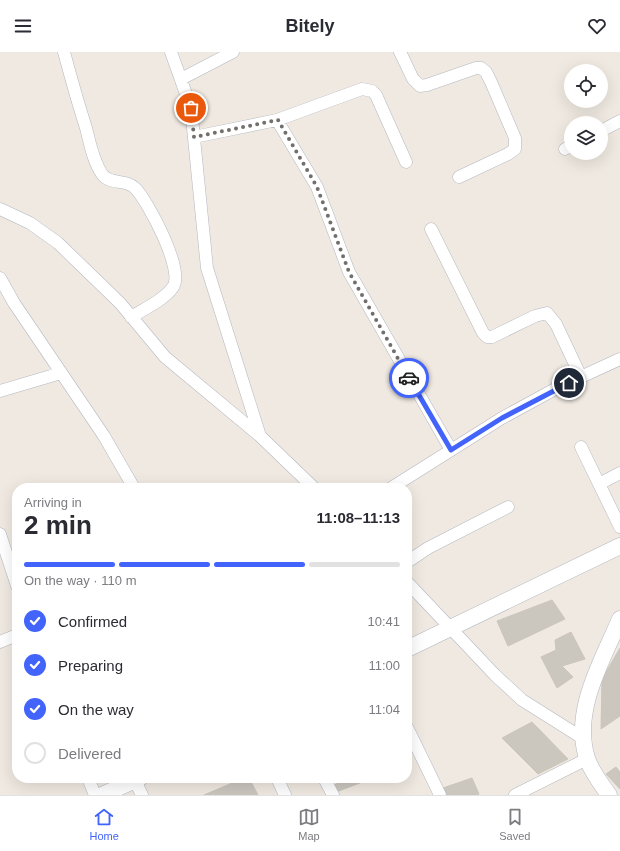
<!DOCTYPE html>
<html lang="en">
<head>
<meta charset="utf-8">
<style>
	:root { --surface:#fff; --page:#f7f7f7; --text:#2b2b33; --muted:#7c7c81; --line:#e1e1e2; --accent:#4264fb }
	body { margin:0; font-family:Helvetica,sans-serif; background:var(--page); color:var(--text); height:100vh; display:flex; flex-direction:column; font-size:15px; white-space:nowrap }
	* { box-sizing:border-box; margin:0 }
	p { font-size:13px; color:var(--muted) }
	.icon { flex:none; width:22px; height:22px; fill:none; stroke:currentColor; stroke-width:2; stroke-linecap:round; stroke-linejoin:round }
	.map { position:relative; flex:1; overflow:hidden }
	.details { position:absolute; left:12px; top:431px; width:400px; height:300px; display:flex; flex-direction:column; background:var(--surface); border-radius:16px; box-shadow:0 4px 16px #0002 }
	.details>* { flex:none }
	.buttons { position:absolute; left:564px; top:12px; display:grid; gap:8px }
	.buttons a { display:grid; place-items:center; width:44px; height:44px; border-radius:50%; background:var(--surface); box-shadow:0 4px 16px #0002; font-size:20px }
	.pin { position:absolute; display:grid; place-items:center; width:34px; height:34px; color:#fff; margin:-17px; border:2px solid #fff; border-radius:50%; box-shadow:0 1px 4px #0007 }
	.courier { position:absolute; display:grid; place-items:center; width:40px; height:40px; margin:-20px; border:3px solid #4264fb; border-radius:50%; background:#fff; color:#222; box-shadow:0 1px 5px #0007 }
	.summary em { font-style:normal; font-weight:800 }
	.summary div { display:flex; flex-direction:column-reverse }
	.summary { display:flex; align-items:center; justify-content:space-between; height:68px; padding:0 12px }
	h1 { font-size:26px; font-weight:800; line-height:30px }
	.bar { display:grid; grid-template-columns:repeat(4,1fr); gap:6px 4px; align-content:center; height:48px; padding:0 12px }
	.bar i { height:5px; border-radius:3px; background:var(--line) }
	.bar .selected { background:var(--accent) }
	.bar p { grid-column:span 4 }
	ol { padding:0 12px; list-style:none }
	li { display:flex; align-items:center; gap:12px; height:44px }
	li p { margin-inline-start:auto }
	li .icon { padding:4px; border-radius:50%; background:var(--accent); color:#fff; stroke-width:4 }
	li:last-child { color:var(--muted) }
	li i { width:22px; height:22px; border:2px solid var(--line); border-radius:50% }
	header { display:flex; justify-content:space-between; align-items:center; height:52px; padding:0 12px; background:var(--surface); font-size:18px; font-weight:800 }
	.menu { display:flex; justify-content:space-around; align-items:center; height:56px; border-top:1px solid var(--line); background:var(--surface); font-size:11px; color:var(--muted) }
	.menu a { display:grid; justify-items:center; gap:2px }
	.menu .selected { color:var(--accent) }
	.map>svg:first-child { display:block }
	.building { fill:#cbc7bf; stroke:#cbc5ba }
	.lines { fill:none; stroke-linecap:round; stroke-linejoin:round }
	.street-casing { stroke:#b4b7c1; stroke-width:13 }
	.secondary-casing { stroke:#b4b7c1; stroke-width:17 }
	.street { stroke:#fff; stroke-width:12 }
	.secondary { stroke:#fff; stroke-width:16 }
	.done { stroke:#726f6d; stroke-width:4; stroke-dasharray:0 7.2 }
	.route { stroke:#4264fb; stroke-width:5 }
</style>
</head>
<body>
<header><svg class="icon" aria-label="menu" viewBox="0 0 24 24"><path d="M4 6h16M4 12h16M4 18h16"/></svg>Bitely<svg class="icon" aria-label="heart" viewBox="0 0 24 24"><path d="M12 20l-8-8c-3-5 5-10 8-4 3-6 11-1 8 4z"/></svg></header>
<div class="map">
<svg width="620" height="743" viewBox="0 0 620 743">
	<rect width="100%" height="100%" fill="#efe9e1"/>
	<path class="building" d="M552,548l13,19 -57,27 -11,-25z
		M571,580l14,27 -23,7 11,11 -16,11 -16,-31 15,-7 -1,-10z
		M620,596v68l-19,13 1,-50z
		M532,670l36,37 -30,15 -36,-36z
		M616,715l4,5v17l-14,-15z
		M244,726h5l9,17h-54z
		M346,726h27l-37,14 -3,-6z
		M472,726l7,16 -2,1h-31l-3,-7z"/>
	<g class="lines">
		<g class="street-casing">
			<path id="street" d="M64,0c7,26 14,51 22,76 4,15 7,33 16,46 7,11 24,5 33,14 13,13 50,83 38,99 -9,13 -29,22 -42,30
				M171,0l20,56 16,160 53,168
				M400,0l13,27 7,7 7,-1 49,-17h5l5,4 5,10 24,56v11l-7,5 -49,23
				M181,27l52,-27
				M277,68l40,67 32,85 102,178
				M601,79l19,-10
				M194,85l83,-17 85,-31 10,2 4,4 30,67
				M565,97l6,-3
				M0,157l30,14 28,20 62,60 45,54 95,79 54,52
				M431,177l52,104 4,4h5l43,-21 12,-3 9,11 25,53
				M0,226l14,25 90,133 30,52
				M0,339l61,-18
				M581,395l39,80
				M599,432l21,-11
				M391,436l111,-70 55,-30 63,-29
				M0,482l17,52
				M407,510l21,-14 80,-41
				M407,530l88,93 27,25 62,39
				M0,590l17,-7
				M407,675l33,68
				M88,726l7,17
				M277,726l8,17
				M324,726l9,17
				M135,729l7,14
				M515,743l72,-36"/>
		</g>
		<g class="secondary-casing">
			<path id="secondary" d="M407,597l213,-103
				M102,743l38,-17
				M609,743c-8,-11 -18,-24 -22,-37 -15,-47 15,-97 33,-139"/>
		</g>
		<use href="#street" class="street"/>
		<use href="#secondary" class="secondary"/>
	</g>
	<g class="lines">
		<path class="done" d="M191,56l3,29 84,-17 39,67 32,85 60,106"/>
		<path class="route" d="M409,326l42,72 51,-32 67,-35"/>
	</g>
</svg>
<div class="buttons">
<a><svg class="icon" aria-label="locate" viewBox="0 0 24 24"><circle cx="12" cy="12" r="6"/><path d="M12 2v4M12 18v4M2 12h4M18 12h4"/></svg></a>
<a><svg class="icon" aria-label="layers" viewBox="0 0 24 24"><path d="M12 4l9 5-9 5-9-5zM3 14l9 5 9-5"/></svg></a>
</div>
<div class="pin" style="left:191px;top:56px;background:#ea580c"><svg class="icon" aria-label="bag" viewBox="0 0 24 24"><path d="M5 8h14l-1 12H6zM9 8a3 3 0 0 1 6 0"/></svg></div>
<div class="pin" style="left:569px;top:331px;background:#1f2937"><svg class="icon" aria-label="home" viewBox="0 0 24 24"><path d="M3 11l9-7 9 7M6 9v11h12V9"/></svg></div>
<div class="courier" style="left:409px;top:326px"><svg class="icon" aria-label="car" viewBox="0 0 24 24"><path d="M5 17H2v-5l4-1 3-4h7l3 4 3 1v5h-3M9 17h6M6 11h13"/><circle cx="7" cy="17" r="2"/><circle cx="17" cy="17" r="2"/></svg></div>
<section class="details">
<div class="summary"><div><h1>2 min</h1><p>Arriving in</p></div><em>11:08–11:13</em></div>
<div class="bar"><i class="selected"></i><i class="selected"></i><i class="selected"></i><i></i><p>On the way · 110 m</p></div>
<ol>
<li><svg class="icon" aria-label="check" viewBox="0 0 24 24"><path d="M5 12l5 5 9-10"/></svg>Confirmed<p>10:41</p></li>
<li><svg class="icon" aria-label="check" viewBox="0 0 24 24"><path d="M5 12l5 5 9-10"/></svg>Preparing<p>11:00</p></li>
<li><svg class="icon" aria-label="check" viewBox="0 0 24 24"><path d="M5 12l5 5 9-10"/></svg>On the way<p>11:04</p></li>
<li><i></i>Delivered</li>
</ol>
</section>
</div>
<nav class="menu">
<a class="selected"><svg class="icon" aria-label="home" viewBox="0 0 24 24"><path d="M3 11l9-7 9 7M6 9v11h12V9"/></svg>Home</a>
<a><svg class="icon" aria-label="map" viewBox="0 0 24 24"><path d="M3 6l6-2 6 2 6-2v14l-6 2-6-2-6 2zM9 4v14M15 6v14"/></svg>Map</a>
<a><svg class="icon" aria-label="saved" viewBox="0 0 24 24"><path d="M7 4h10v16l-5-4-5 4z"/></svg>Saved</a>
</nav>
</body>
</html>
